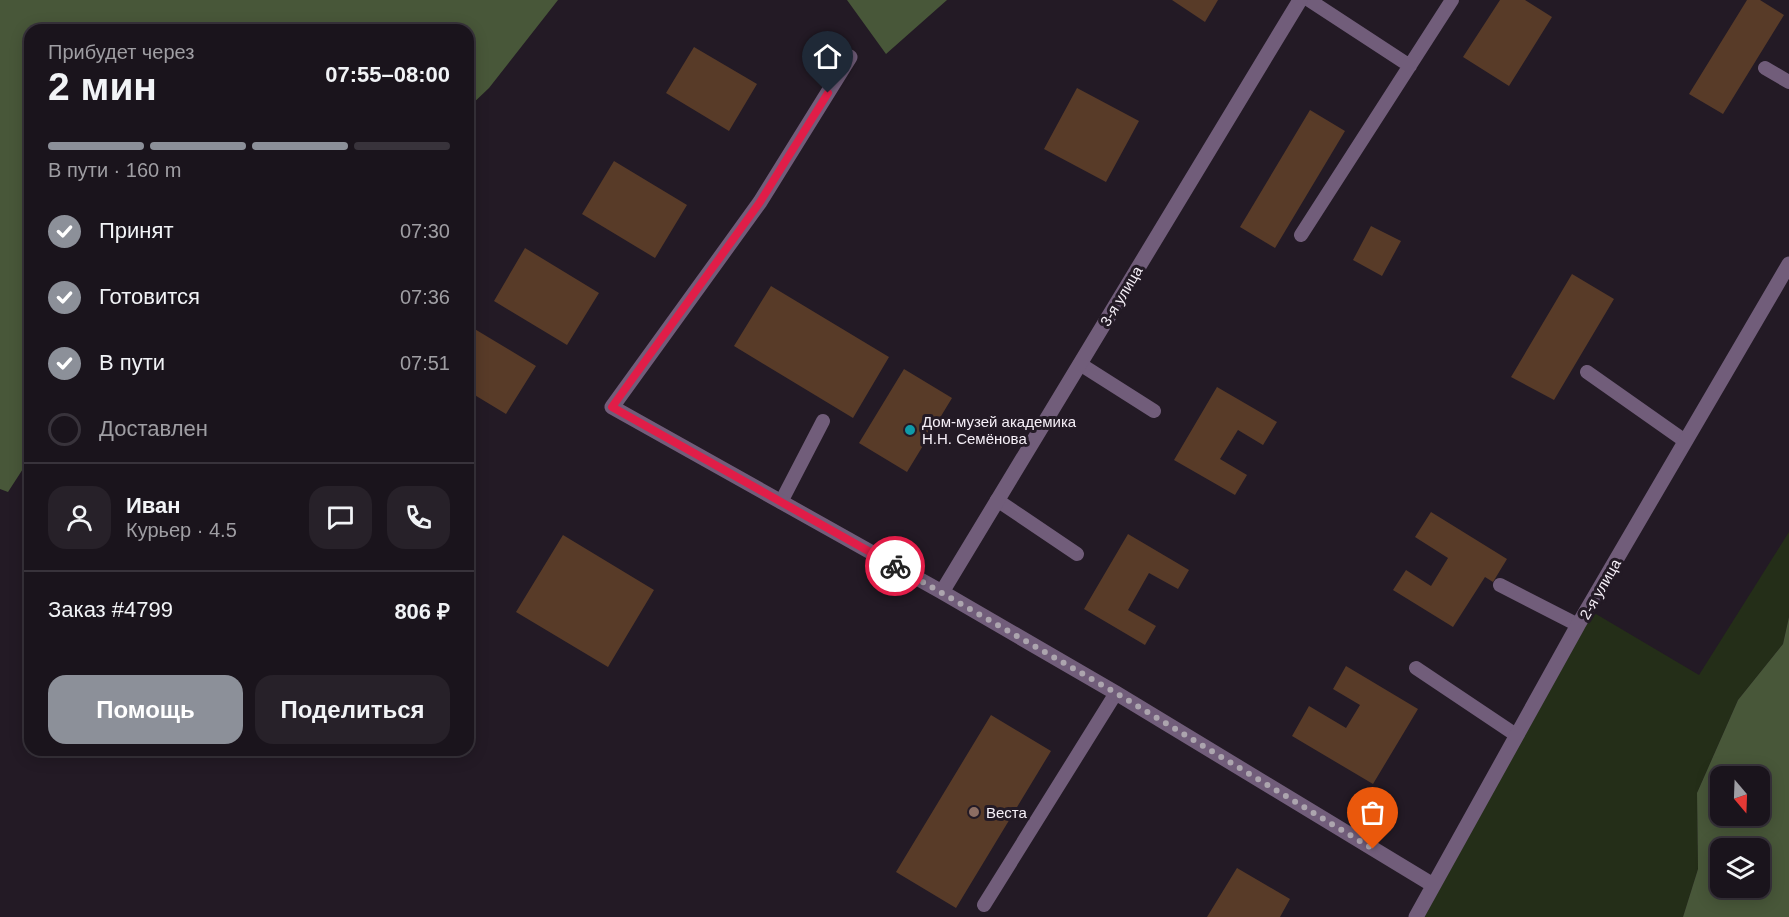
<!DOCTYPE html>
<html lang="ru">
<head>
<meta charset="utf-8">
<style>
	:root { --surface:#1a141c; --page:#272129; --text:#f1f3f6; --muted:#9f9ea3; --line:#38333b; --accent:#8c9099 }
	body { margin:0; font-family:Arial,sans-serif; background:var(--page); color:var(--text); height:100vh; display:flex; flex-direction:column; font-size:22px; white-space:nowrap }
	* { box-sizing:border-box; margin:0 }
	p { font-size:20px; color:var(--muted) }
	.icon { flex:none; width:33px; height:33px; fill:none; stroke:currentColor; stroke-width:2; stroke-linecap:round; stroke-linejoin:round }
	.map { position:relative; flex:1; overflow:hidden }
	.panel { position:absolute; left:24px; top:24px; width:450px; height:732px; display:flex; flex-direction:column; background:var(--surface); border-radius:18px; box-shadow:0 3px 15px #0003,0 0 0 2px var(--line) }
	.panel>* { flex:none }
	.needle { width:39px; rotate:161deg }
	.controls { position:absolute; left:1710px; top:766px; display:grid; gap:12px }
	.controls a { display:grid; place-items:center; width:60px; height:60px; border-radius:12px; background:var(--surface); box-shadow:0 3px 15px #0003,0 0 0 2px var(--line); font-size:30px }
	.pin { position:absolute; display:grid; place-items:center; width:51px; height:51px; color:#fff; margin:-62px -26px; border-radius:50% 50% 50% 0; rotate:-45deg; box-shadow:0 0 6px #0007 }
	.pin .icon { rotate:45deg }
	.courier { position:absolute; display:grid; place-items:center; width:60px; height:60px; margin:-30px; border:4px solid #e11d48; border-radius:50%; background:#fff; color:#222; box-shadow:0 2px 8px #0007 }
	.head em { font-style:normal; font-weight:800 }
	.head div { display:flex; flex-direction:column-reverse }
	.head { display:flex; align-items:center; justify-content:space-between; height:102px; padding:0 24px }
	h1 { font-size:39px; font-weight:800; line-height:45px }
	.bar { display:grid; grid-template-columns:repeat(4,1fr); gap:9px 6px; align-content:center; height:72px; padding:0 24px }
	.bar i { height:8px; border-radius:4px; background:var(--line) }
	.bar .current { background:var(--accent) }
	.bar p { grid-column:span 4 }
	.line { display:flex; align-items:center; gap:15px; padding:0 24px; border-top:2px solid var(--line) }
	.line div { flex:1 }
	.round { display:grid; place-items:center; flex:none; width:63px; height:63px; border-radius:18px; background:var(--page) }
	ol { padding:0 24px; list-style:none }
	li { display:flex; align-items:center; gap:18px; height:66px }
	li p { margin-inline-start:auto }
	li .icon { padding:6px; border-radius:50%; background:var(--accent); color:#fff; stroke-width:4 }
	li:last-child { color:var(--muted) }
	li i { width:33px; height:33px; border:3px solid var(--line); border-radius:50% }
	.action { display:flex; gap:12px; margin-top:auto; padding:12px 24px }
	.action a { flex:1; height:69px; border-radius:18px; background:var(--accent); color:#fff; font-size:24px; font-weight:800; line-height:69px; text-align:center }
	.action a+a { background:var(--page); color:var(--text) }
	.map>svg:first-child { display:block }
	.green { fill:#242e18 }
	.forest { fill:#485739; fill-rule:evenodd }
	.building { fill:#583b28 }
	.lines { fill:none; stroke-linecap:round; stroke-linejoin:round }
	.lane { stroke:#715d7a; stroke-width:14 }
	.street { stroke:#715d7a; stroke-width:15 }
	.done { stroke:#aca5ae; stroke-width:6; stroke-dasharray:0 10.8 }
	.route { stroke:#e11d48; stroke-width:8 }
	.culture-dot { fill:#0f9aa8; stroke:#231a25; stroke-width:2 }
	.education-dot { fill:#8d6e63; stroke:#231a25; stroke-width:2 }
	.labels { text-anchor:middle; dominant-baseline:central; stroke-width:6; stroke-linejoin:round; paint-order:stroke }
	.street-label { font-size:15px; fill:#f6f0f8; stroke:#231a25 }
	.poi-label { font-size:15px; fill:#f6f0f8; stroke:#231a25; text-anchor:start }
</style>
</head>
<body>
<div class="map">
<svg width="1789" height="917" viewBox="0 0 1789 917">
	<rect width="100%" height="100%" fill="#231a25"/>
	<path class="green" d="M1789,532v85l-6,27 -45,56 -41,93 1,76 -15,48h-265l160,-292 18,-11 103,61z"/>
	<path class="forest" d="M0,0h558l-69,88 -21,20v-78h-438v428l-22,34 -8,-3z
		M847,0h100l-61,54z
		M1789,617v300h-106l15,-48 -1,-76 41,-93 45,-56zM1720,777h40v39h-40zM1720,849h40v39h-40z"/>
	<path class="building" d="M1172,0h46l-13,22z
		M1500,0h25l27,17 -43,69 -46,-29z
		M1747,0h13l24,15 -61,99 -34,-20z
		M694,47l63,37 -28,47 -63,-38z
		M1077,88l62,33 -33,61 -62,-33z
		M1310,110l35,21 -70,117 -35,-21z
		M614,161l73,44 -32,53 -73,-44z
		M1371,226l30,15 -19,35 -29,-16z
		M525,248l74,45 -32,52 -73,-44z
		M1572,274l42,25 -60,101 -43,-23z
		M771,286l118,71 -36,61 -119,-72z
		M468,325l68,41 -30,48 -38,-23z
		M904,369l48,29 -45,74 -48,-29z
		M1217,387l60,35 -14,23 -25,-15 -18,29 27,16 -12,20 -61,-35z
		M1431,512l76,47 -14,23 -8,-5 -32,50 -60,-37 13,-20 25,16 17,-28 -33,-21z
		M1128,534l61,36 -11,19 -29,-16 -21,37 28,16 -11,19 -61,-36z
		M563,535l91,55 -46,77 -92,-55z
		M1346,666l72,43 -45,75 -81,-48 17,-30 37,22 14,-23 -27,-16z
		M991,715l60,36 -95,157 -60,-36z
		M1237,868l53,31 -10,18h-73z"/>
	<g class="lines">
		<path class="lane" d="M1309,0l101,66
			M1765,68l24,14
			M1301,235l151,-235
			M1080,364l74,47
			M1587,372l98,69
			M997,500l80,54
			M781,502l42,-81
			M1500,585l78,40
			M1416,668l100,67
			M984,905l132,-212"/>
		<path class="street" d="M850,57l-90,145 -148,205 330,185 174,101 317,192
			M942,592l358,-592
			M1416,917l162,-292 211,-361"/>
	</g>
	<g class="lines">
		<path class="done" d="M895,566l221,127 257,156"/>
		<path class="route" d="M828,93l-68,109 -148,205 283,159"/>
	</g>
	<circle class="culture-dot" cx="910" cy="430" r="6"/>
	<circle class="education-dot" cx="974" cy="812" r="6"/>
	<g class="labels">
		<g class="street-label">
			<text transform="translate(1121 296) rotate(-59)">3-я улица</text>
			<text transform="translate(1600 589) rotate(-60)">2-я улица</text>
		</g>
		<g class="poi-label">
			<text x="922" y="421">Дом-музей академика<tspan x="922" dy="17">Н.Н. Семёнова</tspan></text>
			<text x="986" y="812">Веста</text>
		</g>
	</g>
</svg>
<div class="controls">
<a><svg class="needle" viewBox="-14 -14 28 28"><path d="M0-13l5 13h-10z" fill="#e53935"/><path d="M0 13l5-13h-10z" fill="#9f9ea3"/></svg></a>
<a><svg class="icon" aria-label="layers" viewBox="0 0 24 24"><path d="M12 4l9 5-9 5-9-5zM3 14l9 5 9-5"/></svg></a>
</div>
<div class="pin" style="left:1373px;top:849px;background:#ea580c"><svg class="icon" aria-label="bag" viewBox="0 0 24 24"><path d="M5 8h14l-1 12H6zM9 8a3 3 0 0 1 6 0"/></svg></div>
<div class="pin" style="left:828px;top:93px;background:#1f2937"><svg class="icon" aria-label="home" viewBox="0 0 24 24"><path d="M3 11l9-7 9 7M6 9v11h12V9"/></svg></div>
<div class="courier" style="left:895px;top:566px"><svg class="icon" aria-label="bike" viewBox="0 0 24 24"><circle cx="6" cy="16" r="4"/><circle cx="18" cy="16" r="4"/><path d="M6 16l4-8h5l3 8M10 8l3 8H6M13 5h3"/></svg></div>
<section class="panel">
<div class="head"><div><h1>2 мин</h1><p>Прибудет через</p></div><em>07:55–08:00</em></div>
<div class="bar"><i class="current"></i><i class="current"></i><i class="current"></i><i></i><p>В пути · 160 m</p></div>
<ol>
<li><svg class="icon" aria-label="check" viewBox="0 0 24 24"><path d="M5 12l5 5 9-10"/></svg>Принят<p>07:30</p></li>
<li><svg class="icon" aria-label="check" viewBox="0 0 24 24"><path d="M5 12l5 5 9-10"/></svg>Готовится<p>07:36</p></li>
<li><svg class="icon" aria-label="check" viewBox="0 0 24 24"><path d="M5 12l5 5 9-10"/></svg>В пути<p>07:51</p></li>
<li><i></i>Доставлен</li>
</ol>
<div class="line" style="height:108px"><a class="round"><svg class="icon" aria-label="person" viewBox="0 0 24 24"><circle cx="12" cy="8" r="4"/><path d="M4 21q1-7 8-7t8 7"/></svg></a><div><b>Иван</b><p>Курьер · 4.5</p></div><a class="round"><svg class="icon" aria-label="chat" viewBox="0 0 24 24"><path d="M4 5h16v11H9l-5 4z"/></svg></a><a class="round"><svg class="icon" aria-label="phone" viewBox="0 0 24 24"><path d="M5 4h4l2 5-3 2q2 4 5 5l2-3 5 2v4C11 20 4 13 5 4z"/></svg></a></div>
<div class="line" style="height:78px"><div>Заказ #4799</div><b>806 ₽</b></div>
<div class="action"><a>Помощь</a><a>Поделиться</a></div>
</section>
</div>
</body>
</html>
